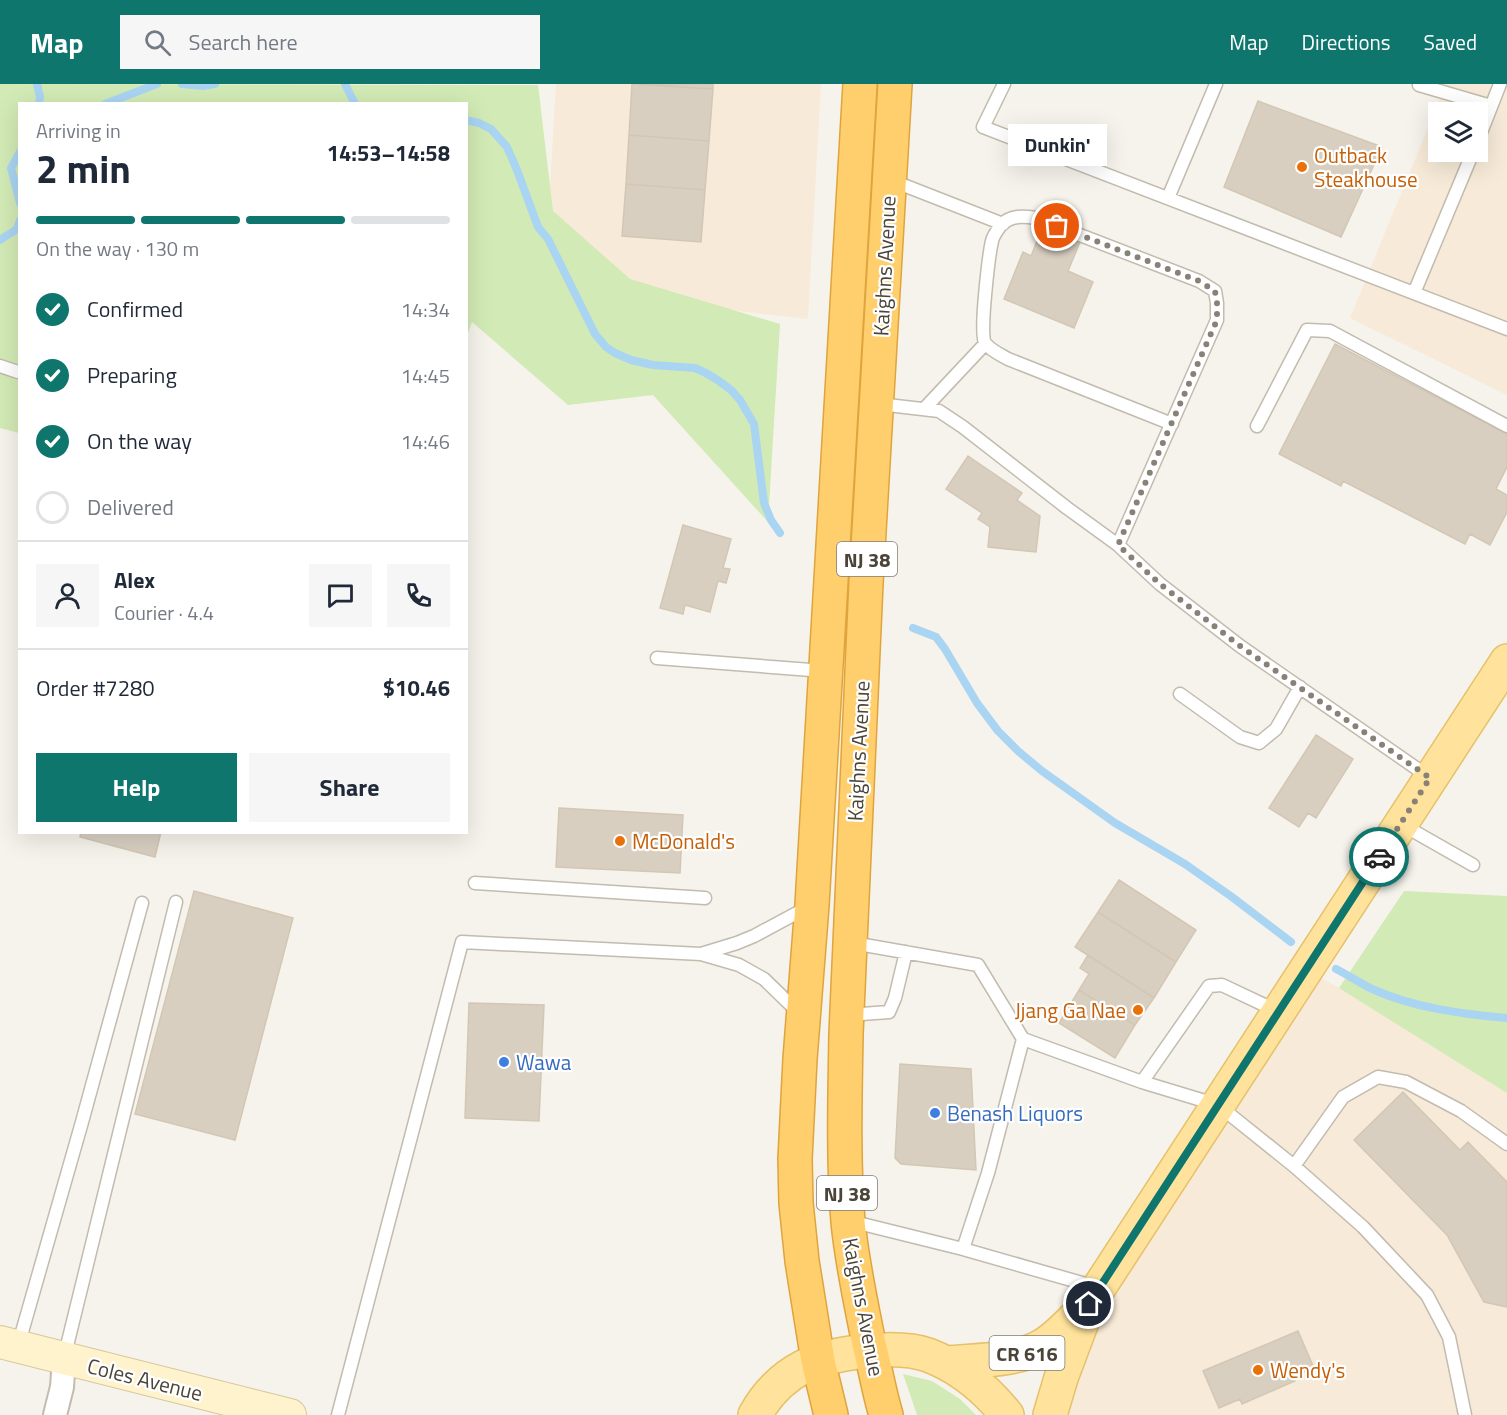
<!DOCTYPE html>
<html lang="en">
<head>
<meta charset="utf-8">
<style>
	:root { --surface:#fff; --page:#f6f6f7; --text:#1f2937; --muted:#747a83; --line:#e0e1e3; --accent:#0f766e }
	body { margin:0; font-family:"Titillium Web",sans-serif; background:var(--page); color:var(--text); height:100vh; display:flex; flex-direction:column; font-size:22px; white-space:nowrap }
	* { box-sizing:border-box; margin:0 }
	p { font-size:20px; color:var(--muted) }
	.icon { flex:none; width:33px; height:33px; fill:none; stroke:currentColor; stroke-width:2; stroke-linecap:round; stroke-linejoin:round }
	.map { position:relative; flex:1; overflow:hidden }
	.drawer { position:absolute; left:18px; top:18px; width:450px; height:732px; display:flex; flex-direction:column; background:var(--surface); border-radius:0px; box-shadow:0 6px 24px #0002 }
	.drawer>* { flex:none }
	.buttons { position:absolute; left:1428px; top:18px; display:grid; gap:12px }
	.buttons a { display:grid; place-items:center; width:60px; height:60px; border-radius:0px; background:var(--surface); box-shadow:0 6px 24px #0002; font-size:30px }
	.pin { position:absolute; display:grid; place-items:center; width:51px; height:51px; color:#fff; margin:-26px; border:3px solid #fff; border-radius:50%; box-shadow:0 2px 6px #0007 }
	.courier { position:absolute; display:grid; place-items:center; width:60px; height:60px; margin:-30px; border:4px solid #0f766e; border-radius:50%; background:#fff; color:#222; box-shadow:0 2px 8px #0007 }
	.bubble { position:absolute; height:42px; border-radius:0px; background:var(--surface); box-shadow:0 6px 24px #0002; font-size:20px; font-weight:700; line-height:42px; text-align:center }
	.head em { font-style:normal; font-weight:700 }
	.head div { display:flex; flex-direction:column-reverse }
	.head { display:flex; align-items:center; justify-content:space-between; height:102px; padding:0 18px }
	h1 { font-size:39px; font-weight:700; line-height:45px }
	.bar { display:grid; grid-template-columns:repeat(4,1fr); gap:9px 6px; align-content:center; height:72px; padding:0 18px }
	.bar i { height:8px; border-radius:4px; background:var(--line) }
	.bar .on { background:var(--accent) }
	.bar p { grid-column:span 4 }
	.line { display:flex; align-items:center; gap:15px; padding:0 18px; border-top:2px solid var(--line) }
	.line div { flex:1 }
	.round { display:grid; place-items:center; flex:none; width:63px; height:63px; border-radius:0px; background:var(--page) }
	ol { padding:0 18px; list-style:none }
	li { display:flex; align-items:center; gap:18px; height:66px }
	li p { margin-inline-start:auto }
	li .icon { padding:6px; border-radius:50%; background:var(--accent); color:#fff; stroke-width:4 }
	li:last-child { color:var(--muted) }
	li i { width:33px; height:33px; border:3px solid var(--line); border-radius:50% }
	.cta { display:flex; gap:12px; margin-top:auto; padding:12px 18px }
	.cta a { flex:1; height:69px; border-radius:0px; background:var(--accent); color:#fff; font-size:24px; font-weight:700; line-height:69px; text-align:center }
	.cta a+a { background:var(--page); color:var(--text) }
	header { display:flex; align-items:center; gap:36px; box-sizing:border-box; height:84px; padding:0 30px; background:var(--accent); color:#fff }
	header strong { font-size:28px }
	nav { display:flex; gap:33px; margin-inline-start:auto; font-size:21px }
	.search { width:420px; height:54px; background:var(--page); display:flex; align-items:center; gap:15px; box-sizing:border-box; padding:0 21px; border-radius:0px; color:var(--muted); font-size:22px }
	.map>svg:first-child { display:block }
	.commercial { fill:#f7ead8; fill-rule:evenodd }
	.green { fill:#d2eab5 }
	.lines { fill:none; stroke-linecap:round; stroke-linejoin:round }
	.stream { stroke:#a9d4f2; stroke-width:8 }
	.building { fill:#d8cfc1; stroke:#d3c7b4; stroke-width:1.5 }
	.lane-casing { stroke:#c2bbae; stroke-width:15 }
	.street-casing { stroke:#c2bbae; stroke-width:26 }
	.secondary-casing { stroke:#d6c79b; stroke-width:34 }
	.primary-casing { stroke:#e6c16a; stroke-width:36 }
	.highway-casing { stroke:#e0a43c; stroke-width:36 }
	.lane { stroke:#fff; stroke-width:12 }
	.street { stroke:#fff; stroke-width:22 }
	.secondary { stroke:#fff3cd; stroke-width:32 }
	.primary { stroke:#ffe39c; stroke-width:33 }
	.highway { stroke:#ffcf6e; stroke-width:33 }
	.done { stroke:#878178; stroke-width:6; stroke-dasharray:0 10.8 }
	.route { stroke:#0f766e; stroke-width:8 }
	.food-dot { fill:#e8710a; stroke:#fff; stroke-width:2 }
	.shop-dot { fill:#3f7fe0; stroke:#fff; stroke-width:2 }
	.labels { text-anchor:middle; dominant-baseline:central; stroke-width:4.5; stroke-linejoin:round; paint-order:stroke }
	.shield { fill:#fff; stroke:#817c74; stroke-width:1.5 }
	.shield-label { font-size:20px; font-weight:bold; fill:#4b4439 }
	.food-label { font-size:21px; fill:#c56008; stroke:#fff; text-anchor:start }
	.street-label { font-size:21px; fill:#4b4439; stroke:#fff }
	.shop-label { font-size:21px; fill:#366cbe; stroke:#fff; text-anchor:start }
</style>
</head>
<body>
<header>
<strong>Map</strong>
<div class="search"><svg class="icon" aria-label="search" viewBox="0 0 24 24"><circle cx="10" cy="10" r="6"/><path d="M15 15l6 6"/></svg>Search here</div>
<nav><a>Map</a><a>Directions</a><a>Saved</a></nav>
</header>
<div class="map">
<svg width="1507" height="1331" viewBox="0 0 1507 1331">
	<rect width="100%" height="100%" fill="#f6f3ec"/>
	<path class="commercial" d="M556,0h265l-13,235 -177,-20 -83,-77z
		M1446,0h61v311l-157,-77zM1438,28h40v40h-40z
		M1306,886l201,109v336h-457l11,-37z"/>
	<path class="green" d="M0,0l538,1 15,126 77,68 150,45 -12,198 -115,-127 -85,10 -96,-83 -5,14 -1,-232h-446l-1,329 -19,-5z
		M1404,807l103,5v197l-168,-105z
		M903,1290l29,7 28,18 16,16h-59z"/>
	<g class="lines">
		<path class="stream" d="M37,0l3,13 -1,7
			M182,0l21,2 12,-2
			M345,0l10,20
			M105,20l52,-20
			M466,36l13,3 12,6 16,18 10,23 21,57 10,12 47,95 11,13 9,6 16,7 22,5 42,3 11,5 13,8 12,9 9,10 14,24 10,79 7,17 9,13
			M20,68l-9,16 9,35
			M0,156l17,-11 3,-9
			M913,544l23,9 9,12 32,54 21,28 20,20 24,20 73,52 70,41 47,33 59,45
			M1336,885c12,6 24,14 36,20 42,19 90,25 135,29"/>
	</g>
	<path class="building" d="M632,0l81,5 -4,52 -80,-6z
		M639,0h74v5z
		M1258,17l124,46 -41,90 -117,-50z
		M629,51l80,6 -4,49 -79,-6z
		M626,100l79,6 -4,52 -79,-6z
		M1043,142l37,16 -12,29 25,11 -19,46 -70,-29 19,-47 8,4z
		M1335,260l172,90v33l-11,22 11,6v17l-17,33 -20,-11 -5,10 -122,-63 -2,5 -62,-32z
		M968,372l54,37 -5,7 23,16 -4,36 -48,-5 2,-20 -12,-8 4,-6 -36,-24z
		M683,441l48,14 -8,29 7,1 -4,14 -8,-2 -8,31 -25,-7 -2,9 -23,-6z
		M1316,651l37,24 -37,59 -8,-5 -9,14 -30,-19z
		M559,724l124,7 -3,58 -124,-6z
		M81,748h80l-6,25 -75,-20z
		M1119,796l77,50 -20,32 -78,-50z
		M194,807l99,27 -58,222 -100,-26z
		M1098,828l78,50 -22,36 -79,-51z
		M1088,871l66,43 -19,27 -56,-35 10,-16 -9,-6z
		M1079,906l56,35 -20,33 -56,-35z
		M469,919l75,2 -5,116 -74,-3z
		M900,980l71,5 5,101 -75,-6 -6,-6z
		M1403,1008l57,58 8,-8 39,40v125l-23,-5 -37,-67 -93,-95z
		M1298,1247l16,37 -21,9 2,4 -53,23 -2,-5 -21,9 -16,-37z"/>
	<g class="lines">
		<g class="lane-casing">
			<path id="lane" d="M1004,0l-21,43 524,202
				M1419,1l72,21
				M1478,56l22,-56
				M893,97l110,43
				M1168,114l48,-114
				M1414,209l59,-141
				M0,282l18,6 2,-1
				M879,320l60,7 24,16 104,81 51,37 42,39 80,62 189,131
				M924,325l61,-65
				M1257,342l50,-96 23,1 177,95
				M1118,461l99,-225v-17l-2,-12 -16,-10 -163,-63c-13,-2 -25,-3 -35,7 -3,4 -8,11 -9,16 -3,13 -13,95 -7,102 5,7 16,12 23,16l164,65
				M657,574l167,13
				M1180,610l60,43 19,6 17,-14 24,-42
				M1401,740l72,41
				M475,799l230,15
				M853,859l125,22 45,74 119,43 76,23 76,61 69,61 64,68 22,42 16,78
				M701,870l36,-11 17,-7 54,-29
				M848,931l41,-3 6,-14 11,-46
				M1142,998l67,-96 13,-1 55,26
				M1294,1082l49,-69 35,-20 28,5 55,29 46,33
				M850,1137l113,28 133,38
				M963,1165l25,-76 35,-134
				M18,1262l64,-224 60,-219
				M64,1274l112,-456
				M338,1331l124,-473 239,12 38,11 25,14 35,34"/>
		</g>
		<g class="street-casing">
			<path id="street" d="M55,1331l7,-28 2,-28"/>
		</g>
		<g class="secondary-casing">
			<path id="secondary" d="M0,1258l290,73"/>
		</g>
		<g class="primary-casing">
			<path id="primary" d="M947,1279c29,-3 70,-2 95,-17 16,-9 29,-25 42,-37
				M755,1331c11,-20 27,-37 48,-48 29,-15 94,-23 125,-12 32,12 58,34 79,60
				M1050,1331l11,-37 28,-75 418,-642"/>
		</g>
		<g class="highway-casing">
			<path id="highway" d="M831,1331l-13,-54 -16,-100 -6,-58 -1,-44 5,-100 12,-154 48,-821
				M886,1331c-7,-23 -11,-48 -17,-71 -8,-41 -17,-81 -21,-122 -5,-63 -3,-126 -2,-188l20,-451 29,-499"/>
		</g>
		<use href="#lane" class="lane"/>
		<use href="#street" class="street"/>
		<use href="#secondary" class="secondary"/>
		<use href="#primary" class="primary"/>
		<use href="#highway" class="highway"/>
	</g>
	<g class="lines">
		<path class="done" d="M1057,142l142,55 16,10 2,12v17l-99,225 42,39 80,62 190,132 -51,79"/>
		<path class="route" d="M1089,1220l290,-447"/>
	</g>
	<g class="food-dot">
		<circle cx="1302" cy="83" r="6"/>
		<circle cx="620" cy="757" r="6"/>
		<circle cx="1138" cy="926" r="6"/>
		<circle cx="1258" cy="1286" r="6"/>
	</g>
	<g class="shop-dot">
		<circle cx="504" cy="978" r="6"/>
		<circle cx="935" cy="1029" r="6"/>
	</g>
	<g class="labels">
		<g class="shield">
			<rect x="837" y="458" width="60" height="34" rx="4.5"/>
			<rect x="817" y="1092" width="60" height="34" rx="4.5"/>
			<rect x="989.5" y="1252" width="75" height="34" rx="4.5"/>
		</g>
		<g class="shield-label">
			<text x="867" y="475">NJ 38</text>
			<text x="847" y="1109">NJ 38</text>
			<text x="1027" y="1269">CR 616</text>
		</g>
		<g class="food-label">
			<text x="1314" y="71">Outback<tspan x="1314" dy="24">Steakhouse</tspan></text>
			<text x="632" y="757">McDonald's</text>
			<text x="1126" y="926" text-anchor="end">Jjang Ga Nae</text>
			<text x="1270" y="1286">Wendy's</text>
		</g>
		<g class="street-label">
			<text transform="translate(884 182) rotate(-87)">Kaighns Avenue</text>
			<text transform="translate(858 667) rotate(-87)">Kaighns Avenue</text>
			<text transform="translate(864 1223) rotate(79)">Kaighns Avenue</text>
			<text transform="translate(145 1295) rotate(14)">Coles Avenue</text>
		</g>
		<g class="shop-label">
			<text x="516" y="978">Wawa</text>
			<text x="947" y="1029">Benash Liquors</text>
		</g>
	</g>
</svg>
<div class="buttons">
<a><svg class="icon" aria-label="layers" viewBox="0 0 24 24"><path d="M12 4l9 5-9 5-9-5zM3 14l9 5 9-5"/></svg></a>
</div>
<div class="pin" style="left:1057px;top:142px;background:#ea580c"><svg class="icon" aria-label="bag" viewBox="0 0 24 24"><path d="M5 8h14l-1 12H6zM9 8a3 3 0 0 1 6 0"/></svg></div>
<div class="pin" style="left:1089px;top:1220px;background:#1f2937"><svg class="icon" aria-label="home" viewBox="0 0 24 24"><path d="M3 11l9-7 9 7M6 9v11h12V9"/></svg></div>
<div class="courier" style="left:1379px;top:773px"><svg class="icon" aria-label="car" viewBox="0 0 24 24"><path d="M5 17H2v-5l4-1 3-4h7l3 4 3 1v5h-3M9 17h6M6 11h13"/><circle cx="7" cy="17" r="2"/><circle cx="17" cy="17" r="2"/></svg></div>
<div class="bubble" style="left:1008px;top:40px;width:99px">Dunkin'</div>
<section class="drawer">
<div class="head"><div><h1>2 min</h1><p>Arriving in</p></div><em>14:53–14:58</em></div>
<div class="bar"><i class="on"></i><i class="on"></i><i class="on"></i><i></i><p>On the way · 130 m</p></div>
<ol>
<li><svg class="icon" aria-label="check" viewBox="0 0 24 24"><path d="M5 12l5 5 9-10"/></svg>Confirmed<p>14:34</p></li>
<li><svg class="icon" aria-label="check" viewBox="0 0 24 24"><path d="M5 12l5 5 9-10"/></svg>Preparing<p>14:45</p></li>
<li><svg class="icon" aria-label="check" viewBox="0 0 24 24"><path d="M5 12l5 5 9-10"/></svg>On the way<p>14:46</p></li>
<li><i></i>Delivered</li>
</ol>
<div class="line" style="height:108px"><a class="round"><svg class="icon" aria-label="person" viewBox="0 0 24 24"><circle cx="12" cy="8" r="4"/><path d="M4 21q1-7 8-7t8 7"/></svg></a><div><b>Alex</b><p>Courier · 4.4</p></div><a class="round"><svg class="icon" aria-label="chat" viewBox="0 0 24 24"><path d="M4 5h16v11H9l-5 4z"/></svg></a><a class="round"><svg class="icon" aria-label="phone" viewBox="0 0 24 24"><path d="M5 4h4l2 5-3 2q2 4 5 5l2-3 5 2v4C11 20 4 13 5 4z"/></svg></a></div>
<div class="line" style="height:78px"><div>Order #7280</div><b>$10.46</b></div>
<div class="cta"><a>Help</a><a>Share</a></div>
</section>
</div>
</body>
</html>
